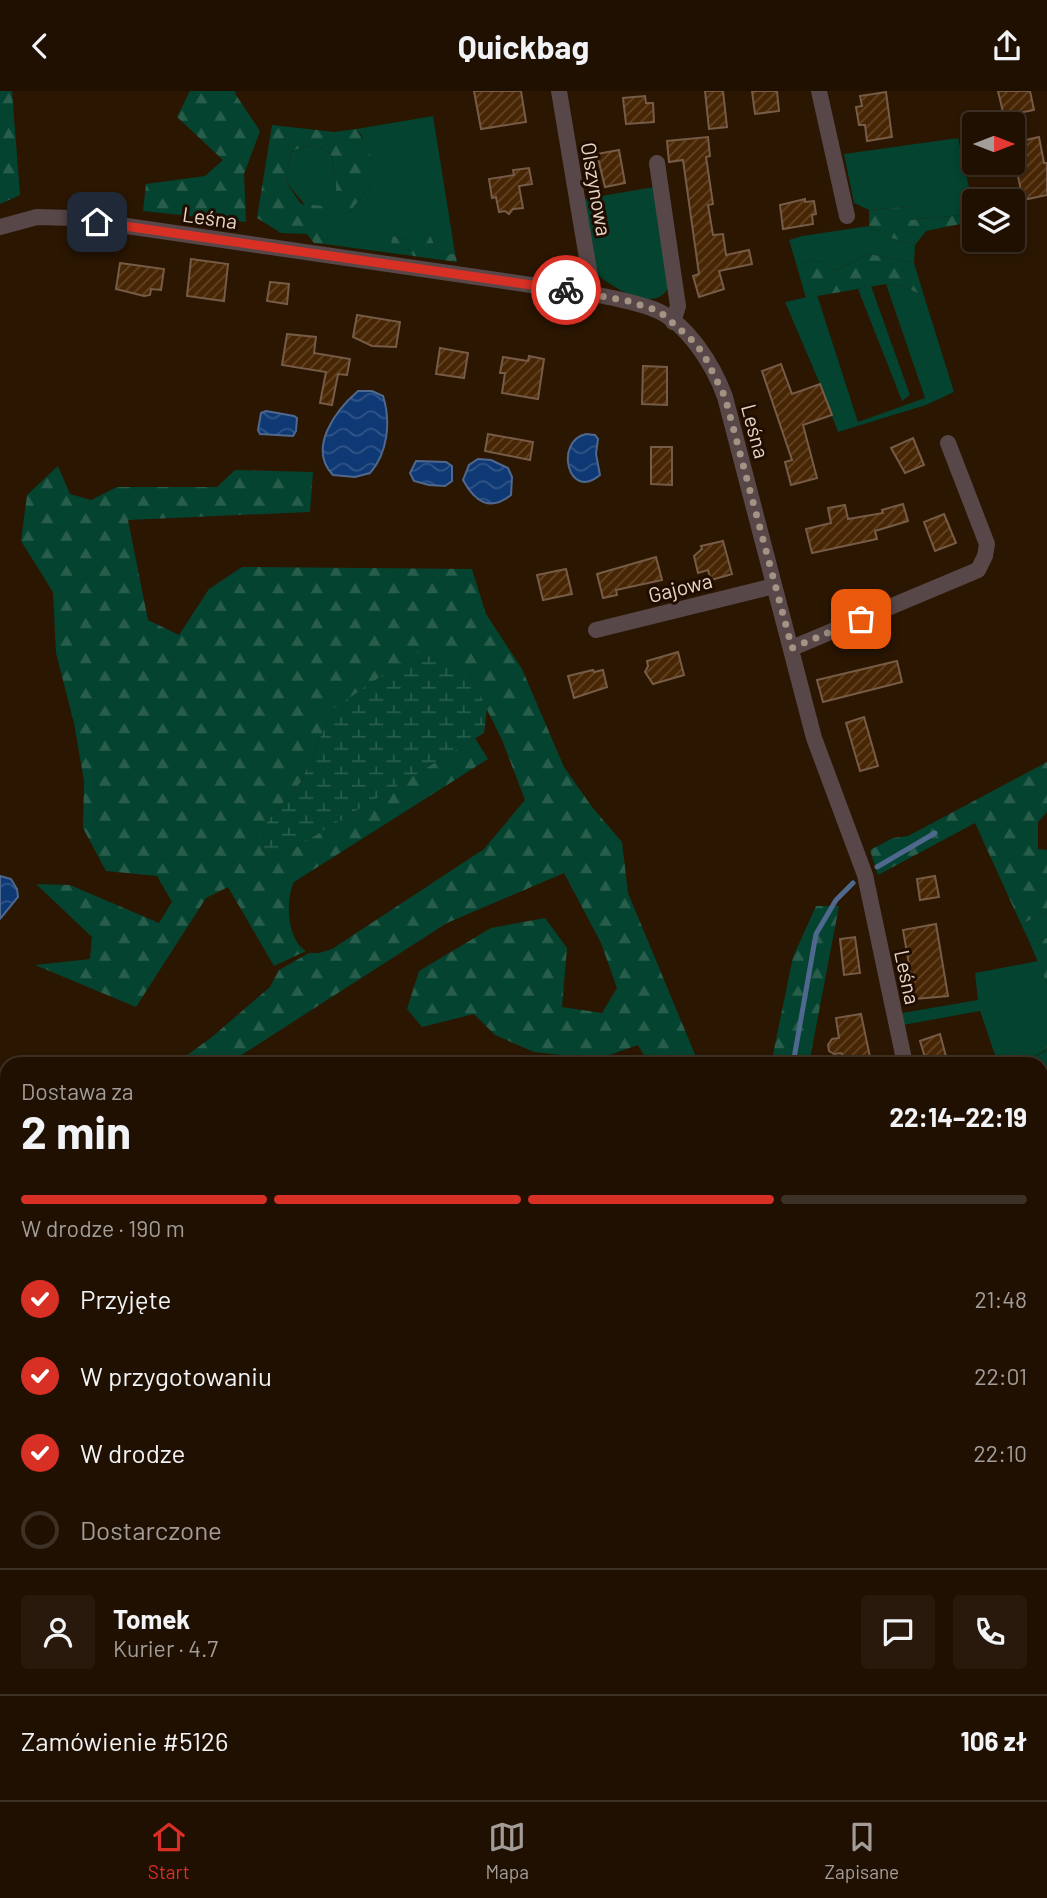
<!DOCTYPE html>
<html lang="pl">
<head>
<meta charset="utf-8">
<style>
	:root { --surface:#201002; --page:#28190c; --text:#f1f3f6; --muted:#a29d99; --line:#3d3024; --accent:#d93025 }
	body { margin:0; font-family:Barlow,sans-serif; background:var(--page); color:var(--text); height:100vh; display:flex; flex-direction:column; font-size:26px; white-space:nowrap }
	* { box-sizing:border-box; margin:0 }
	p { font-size:23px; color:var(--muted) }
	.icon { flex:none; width:38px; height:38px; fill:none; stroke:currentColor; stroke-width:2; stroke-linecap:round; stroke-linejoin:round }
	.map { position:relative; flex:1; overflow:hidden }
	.panel { position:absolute; left:0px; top:966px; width:1048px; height:744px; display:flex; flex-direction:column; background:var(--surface); border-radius:21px 21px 0 0; box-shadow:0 4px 10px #0003,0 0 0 2px var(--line) }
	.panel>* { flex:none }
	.needle { width:46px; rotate:90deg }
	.tools { position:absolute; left:962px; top:21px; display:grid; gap:14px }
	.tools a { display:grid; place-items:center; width:63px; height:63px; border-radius:7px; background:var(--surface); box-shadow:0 4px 10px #0003,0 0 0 2px var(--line); font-size:35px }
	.pin { position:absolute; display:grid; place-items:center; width:60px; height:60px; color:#fff; margin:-30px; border-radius:14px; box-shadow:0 4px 10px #0006 }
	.courier { position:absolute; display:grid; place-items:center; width:70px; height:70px; margin:-35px; border:5px solid #d93025; border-radius:50%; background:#fff; color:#222; box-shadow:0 2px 9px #0007 }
	.head em { font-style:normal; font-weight:700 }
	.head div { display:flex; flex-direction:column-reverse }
	.head { display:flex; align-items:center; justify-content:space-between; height:119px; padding:0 21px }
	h1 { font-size:46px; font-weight:700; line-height:52px }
	.bar { display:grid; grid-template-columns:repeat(4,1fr); gap:10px 7px; align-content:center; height:84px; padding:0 21px }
	.bar i { height:9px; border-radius:5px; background:var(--line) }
	.bar .active { background:var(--accent) }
	.bar p { grid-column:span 4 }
	.line { display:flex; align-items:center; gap:18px; padding:0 21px; border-top:2px solid var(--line) }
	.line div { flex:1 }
	.round { display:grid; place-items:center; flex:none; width:74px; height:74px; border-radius:7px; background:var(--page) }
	ol { padding:0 21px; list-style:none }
	li { display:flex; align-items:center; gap:21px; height:77px }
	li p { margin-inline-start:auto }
	li .icon { padding:7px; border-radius:50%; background:var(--accent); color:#fff; stroke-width:4 }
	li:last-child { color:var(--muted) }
	li i { width:38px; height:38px; border:4px solid var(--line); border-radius:50% }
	header { display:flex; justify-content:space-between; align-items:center; height:91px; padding:0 21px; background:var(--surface); font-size:32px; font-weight:700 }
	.dock { display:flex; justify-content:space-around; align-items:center; height:98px; border-top:2px solid var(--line); background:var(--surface); font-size:19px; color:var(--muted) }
	.dock a { display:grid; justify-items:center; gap:4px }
	.dock .active { color:var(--accent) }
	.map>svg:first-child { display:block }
	.grass { fill:#03432f }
	.forest { fill:url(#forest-firs) }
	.wetland { fill:url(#wetland-marsh) }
	.park { fill:url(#park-tufts) }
	.water { fill:url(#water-waves); stroke:#4f688e; stroke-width:2 }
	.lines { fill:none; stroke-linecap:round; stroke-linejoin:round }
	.stream { stroke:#4f688e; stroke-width:5 }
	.building { fill:url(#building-hatch); stroke:#765c46; stroke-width:2 }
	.street { stroke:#574749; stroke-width:16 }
	.done { stroke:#a49383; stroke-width:7; stroke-dasharray:0 12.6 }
	.route { stroke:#d93025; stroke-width:9 }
	.labels { text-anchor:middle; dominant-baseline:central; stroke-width:6; stroke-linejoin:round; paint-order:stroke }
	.street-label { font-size:21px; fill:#e5d6c9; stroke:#210d00 }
</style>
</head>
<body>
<header><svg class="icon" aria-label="back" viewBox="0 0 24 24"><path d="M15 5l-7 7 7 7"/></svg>Quickbag<svg class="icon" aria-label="share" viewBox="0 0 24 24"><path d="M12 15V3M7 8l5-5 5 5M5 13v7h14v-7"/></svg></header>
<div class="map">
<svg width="1047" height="1709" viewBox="0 0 1047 1709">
	<defs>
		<pattern id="forest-firs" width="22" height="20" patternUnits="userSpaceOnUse" patternTransform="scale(1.75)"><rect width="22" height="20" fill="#03432f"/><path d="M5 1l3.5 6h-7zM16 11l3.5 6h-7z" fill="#285d4c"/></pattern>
		<pattern id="wetland-marsh" width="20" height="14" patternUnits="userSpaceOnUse" patternTransform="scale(1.75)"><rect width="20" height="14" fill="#03432f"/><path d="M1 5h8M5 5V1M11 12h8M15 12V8" fill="none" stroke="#285d4c"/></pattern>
		<pattern id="park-tufts" width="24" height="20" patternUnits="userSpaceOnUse" patternTransform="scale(1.75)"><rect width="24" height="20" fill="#03432f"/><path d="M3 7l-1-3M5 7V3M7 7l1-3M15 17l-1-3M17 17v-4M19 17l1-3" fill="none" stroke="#285d4c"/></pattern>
		<pattern id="water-waves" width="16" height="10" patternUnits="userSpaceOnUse" patternTransform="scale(1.75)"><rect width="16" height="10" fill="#0f3975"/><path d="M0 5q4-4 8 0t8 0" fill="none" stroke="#325587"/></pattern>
		<pattern id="building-hatch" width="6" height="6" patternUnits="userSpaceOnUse" patternTransform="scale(1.75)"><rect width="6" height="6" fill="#482604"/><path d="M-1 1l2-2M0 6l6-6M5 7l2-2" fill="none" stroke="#624527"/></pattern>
	</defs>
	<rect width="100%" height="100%" fill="#2b1602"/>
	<path class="grass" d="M433,25l22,137 -8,2 -10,-4 -7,-16 -22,5 -15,-4 -2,5 6,7h11l5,8 -89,-12 5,-10 -43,-52 5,-30c17,-8 25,-9 40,2l5,25v15l6,4 6,16 25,-32 -11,-46 -6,-7z
		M958,47l17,76 -67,6 -2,-13 -37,3 -15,-7 -10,-49z
		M654,96l15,100c-16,28 -54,1 -73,-13l-12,-75z
		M869,135l16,10 30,9 -1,18 -45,-9 -34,17 -8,-7 -14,-5 -16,8 -8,-27 13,-4z
		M886,193l17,2 21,10 30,96 -28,13 -88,27 -18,-48 -35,-82 32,-7 41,127 67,-24z
		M871,195l39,109 -8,6 -44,-112z
		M1047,821v26l-17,5 -9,-19z
		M1038,870l9,23v60l-1,6 -15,8 3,6h-36l-18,-53 -77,14 -1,-12 76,-13 -3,-27z
		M1041,998l6,5v146l-6,-6z
		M625,1703h251l-2,6h-249z"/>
	<path class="forest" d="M0,0h12l8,104 -20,9z
		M190,0h45l1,4 24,36 -16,43 2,48 -103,-11 3,-27 59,-8 18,-16 -46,-43z
		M272,34l62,7 22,-3 13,20 4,33 -25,32 -8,-2 2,-13 -6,-5v-15l-5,-25c-15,-11 -24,-10 -40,-2l-5,30 15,22 22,2 6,28 -5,10 -10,-1 -7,-9 -26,-1 -24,-15z
		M906,116l3,13 66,-6v7l-49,10 -11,14 -30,-9 -16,-10v-16z
		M421,137l9,7 7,16 10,4 8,-2 2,9 -44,-6 -5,-8h-11l-6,-6 2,-6 15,4 5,-10z
		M869,163l45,9 10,33 -21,-10 -17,-2 -80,14 -9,-31 16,-8 14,5 8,7z
		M58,375l12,28 21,6 26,-13h100l18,-17 78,2 -3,40 -182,8 20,100 31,15 30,-46 33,-22 230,2 14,45 36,55 42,98 28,40 30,35 6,51 71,171h-50l-11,-19 -40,14 -64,-7 -39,-17 -21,-21 -52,13 -15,-18 12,-38 72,-43 54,-10 22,30 -5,59 40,6 15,-25 -16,-45 -37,-70 -117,50 -204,131 -9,10h-59l37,-27 58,-50 9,-17 30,-17h10l13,-4 152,-100 41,-49 -23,-60 -35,-71 -134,40 -32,73 -39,46 21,27 192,-117 13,21 -194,123c-9,18 -7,58 12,69l-32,15 -46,-79 -22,11 -70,109 -101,-42 55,-6 2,-22 -56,-53 34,1 89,38 13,-21 -15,-26 -51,-5 -23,-43 1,-47 -10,-58 -18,-70 -3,-61 -32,-51 6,-46z
		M1047,671v50l-9,10v27l9,1v62l-26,12 -46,-101 -97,52 -8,-25 23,-12 15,-2z
		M816,815h23l-30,158h-38l22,-107z
		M1047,847v46l-17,-41z
		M1047,953v50l-6,-5v-25h-7l-3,-6 15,-7z
		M0,1380l7,1v48h-7z
		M564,1703h61v6h-61z"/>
	<path class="wetland" d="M422,557l45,21 20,40 -3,24 -201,122 -11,1 -10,-5 -3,-10 3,-13 39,-46 32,-73z"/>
	<path class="park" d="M1041,1442h6v80h-6z"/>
	<path class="water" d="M358,300h14l11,5c8,25 5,57 -13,77l-15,4 -22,-2c-26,-27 3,-65 25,-84z
		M266,320l28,5 3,2 -1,13 -3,5 -33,-2 -2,-4 3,-17z
		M586,343l9,1 3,4 -2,15 4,21c-32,27 -46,-34 -14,-41z
		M478,368l13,1 17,8 4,9 -1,18c-21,17 -36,7 -48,-15l6,-15z
		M416,370l30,1 6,4v15l-7,5 -16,-1 -15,-4 -4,-8z
		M0,785l11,3 6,10 1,8 -18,22z
		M416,1703h115v6h-117z"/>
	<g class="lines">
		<path class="stream" d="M877,776l58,-34
			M793,973l23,-130 20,-34 17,-17
			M582,1703v6"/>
	</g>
	<path class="building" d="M474,0h47l5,31 -45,7z
		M705,0h18l4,36 -18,2z
		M752,0h25l2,20 -24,3z
		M998,0h32l4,19 -30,6z
		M886,1l6,45 -25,4 -2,-16h-6l-3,-18 6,-1 -2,-10z
		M645,5l1,7h7l1,19 -28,2 -3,-26z
		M708,46l2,19 -4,1 7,47 -5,1 5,30 10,-1 3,21 23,-5 3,14 -33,7 5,18 -25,8 -6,-21 6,-2 -16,-114 -14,2 -2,-21z
		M1039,46l5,26h3v32l-24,5 -8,-38h-2v-19z
		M619,59l6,33 -20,4 -8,-33z
		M529,77l3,16 -13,2 4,22 -10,1 -4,5 -4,-3 -6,1 -3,-15 -4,1 -3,-19 25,-4 -1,-5z
		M805,108v3l9,-1 2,13 -4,1 1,9 -30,5 -3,-24z
		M191,168l37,5 -4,37 -37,-5z
		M120,172l44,6 -3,21 -10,-1 -1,6 -6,1 -28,-7z
		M270,191l19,2 -2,20 -20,-3z
		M357,224l43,7 -4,25 -24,-1 -19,-9z
		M287,243l29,3 -2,16 36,6 -3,16 -9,-1 -6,31 -12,-2 6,-31 -44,-7z
		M440,257l28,5 -4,25 -28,-4z
		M529,265l15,3 -6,40 -36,-6 3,-20h-5l3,-16 25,4z
		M781,273l11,30 28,-10 12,31 -29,10 14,53 -26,7 -6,-23 7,-2 -30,-89z
		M643,275l24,1v38l-25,-1z
		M488,343l45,8 -3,18 -45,-9z
		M913,347l11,27 -19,8 -14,-25z
		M651,356h21v38l-21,-1z
		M903,413l5,17 -33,10 2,8 -65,14 -6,-24 25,-6 -3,-15 17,-3 3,14 35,-6 -1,-3z
		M944,423l12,29 -21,8 -11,-29z
		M723,450l9,33 -21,6 -3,-10 -10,3 -4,-17 8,-7 -1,-3z
		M656,466l6,23 -46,10 1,5 -14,3 -6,-24z
		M566,478l6,25 -29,6 -6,-25z
		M678,561l6,23 -31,9 -8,-12 3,-6 -1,-5z
		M897,570l5,21 -79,20 -6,-22z
		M593,579l1,2 9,-2 4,17 -33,11 -6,-22z
		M864,626l14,49 -18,5 -14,-48z
		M935,785l4,21 -19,3 -3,-21z
		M936,833l12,72 -33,3 -12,-69z
		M855,846l5,36 -16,2 -4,-36z
		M861,923l9,43 -24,4 -5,-8 -7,1 -5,-3 -1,-6 4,-6 7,-1 -3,-20z
		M940,943l8,30h-21l-7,-23z"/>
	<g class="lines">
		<path class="street" d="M559,0l34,203
			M819,0l28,125
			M657,72l21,143 -5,16
			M0,136l37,-10 35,1 521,76c21,4 43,8 63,16 32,14 58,56 69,87l89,341 51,137 40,189
			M596,539l178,-44
			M792,557l186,-78 7,-14 2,-12 -39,-101
			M1041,1163l6,6
			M0,1253l7,2
			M314,1703l2,6"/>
	</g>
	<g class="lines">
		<path class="done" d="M566,199l62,11 31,10 33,29 11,13 22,44 67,251 69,-29"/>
		<path class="route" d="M97,131l469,68"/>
	</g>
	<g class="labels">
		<g class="street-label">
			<text transform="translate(597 98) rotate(80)">Olszynowa</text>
			<text transform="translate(210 126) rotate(8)">Leśna</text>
			<text transform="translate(756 340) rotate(75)">Leśna</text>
			<text transform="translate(680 496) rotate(-14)">Gajowa</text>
			<text transform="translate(908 886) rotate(78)">Leśna</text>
		</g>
	</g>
</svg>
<div class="tools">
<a><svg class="needle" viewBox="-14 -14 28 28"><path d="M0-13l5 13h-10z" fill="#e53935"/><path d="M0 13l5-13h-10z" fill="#a29d99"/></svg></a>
<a><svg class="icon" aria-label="layers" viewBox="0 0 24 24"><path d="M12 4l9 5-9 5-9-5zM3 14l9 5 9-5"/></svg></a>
</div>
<div class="pin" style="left:861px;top:528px;background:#ea580c"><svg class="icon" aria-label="bag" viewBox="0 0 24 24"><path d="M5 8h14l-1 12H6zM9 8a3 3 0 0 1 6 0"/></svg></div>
<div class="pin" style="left:97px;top:131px;background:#1f2937"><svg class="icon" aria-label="home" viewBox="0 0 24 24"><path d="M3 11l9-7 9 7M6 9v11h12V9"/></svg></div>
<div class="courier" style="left:566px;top:199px"><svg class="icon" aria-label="bike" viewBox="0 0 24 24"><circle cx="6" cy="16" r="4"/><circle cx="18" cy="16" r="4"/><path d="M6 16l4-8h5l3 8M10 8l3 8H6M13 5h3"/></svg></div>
<section class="panel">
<div class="head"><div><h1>2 min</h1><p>Dostawa za</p></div><em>22:14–22:19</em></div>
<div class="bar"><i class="active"></i><i class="active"></i><i class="active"></i><i></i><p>W drodze · 190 m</p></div>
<ol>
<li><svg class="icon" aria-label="check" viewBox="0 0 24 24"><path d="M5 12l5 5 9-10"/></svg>Przyjęte<p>21:48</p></li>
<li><svg class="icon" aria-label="check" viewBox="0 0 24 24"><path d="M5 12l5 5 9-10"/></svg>W przygotowaniu<p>22:01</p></li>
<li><svg class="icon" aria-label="check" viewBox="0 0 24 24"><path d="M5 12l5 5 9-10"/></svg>W drodze<p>22:10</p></li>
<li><i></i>Dostarczone</li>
</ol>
<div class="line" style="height:126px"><a class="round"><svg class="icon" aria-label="person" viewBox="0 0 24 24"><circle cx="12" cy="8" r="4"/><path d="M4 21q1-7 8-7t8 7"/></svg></a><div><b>Tomek</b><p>Kurier · 4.7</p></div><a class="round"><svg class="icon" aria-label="chat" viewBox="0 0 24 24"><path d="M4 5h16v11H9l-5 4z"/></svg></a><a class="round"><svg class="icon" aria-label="phone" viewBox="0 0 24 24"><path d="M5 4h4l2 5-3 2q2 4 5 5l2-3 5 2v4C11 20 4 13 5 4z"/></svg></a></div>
<div class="line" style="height:91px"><div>Zamówienie #5126</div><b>106 zł</b></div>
</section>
</div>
<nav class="dock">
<a class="active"><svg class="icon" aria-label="home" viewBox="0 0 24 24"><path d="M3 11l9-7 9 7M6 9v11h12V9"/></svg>Start</a>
<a><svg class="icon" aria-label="map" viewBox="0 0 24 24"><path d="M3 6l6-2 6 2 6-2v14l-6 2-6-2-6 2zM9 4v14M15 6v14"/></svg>Mapa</a>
<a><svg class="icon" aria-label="saved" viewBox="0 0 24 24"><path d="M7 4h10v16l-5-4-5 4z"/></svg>Zapisane</a>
</nav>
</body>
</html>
